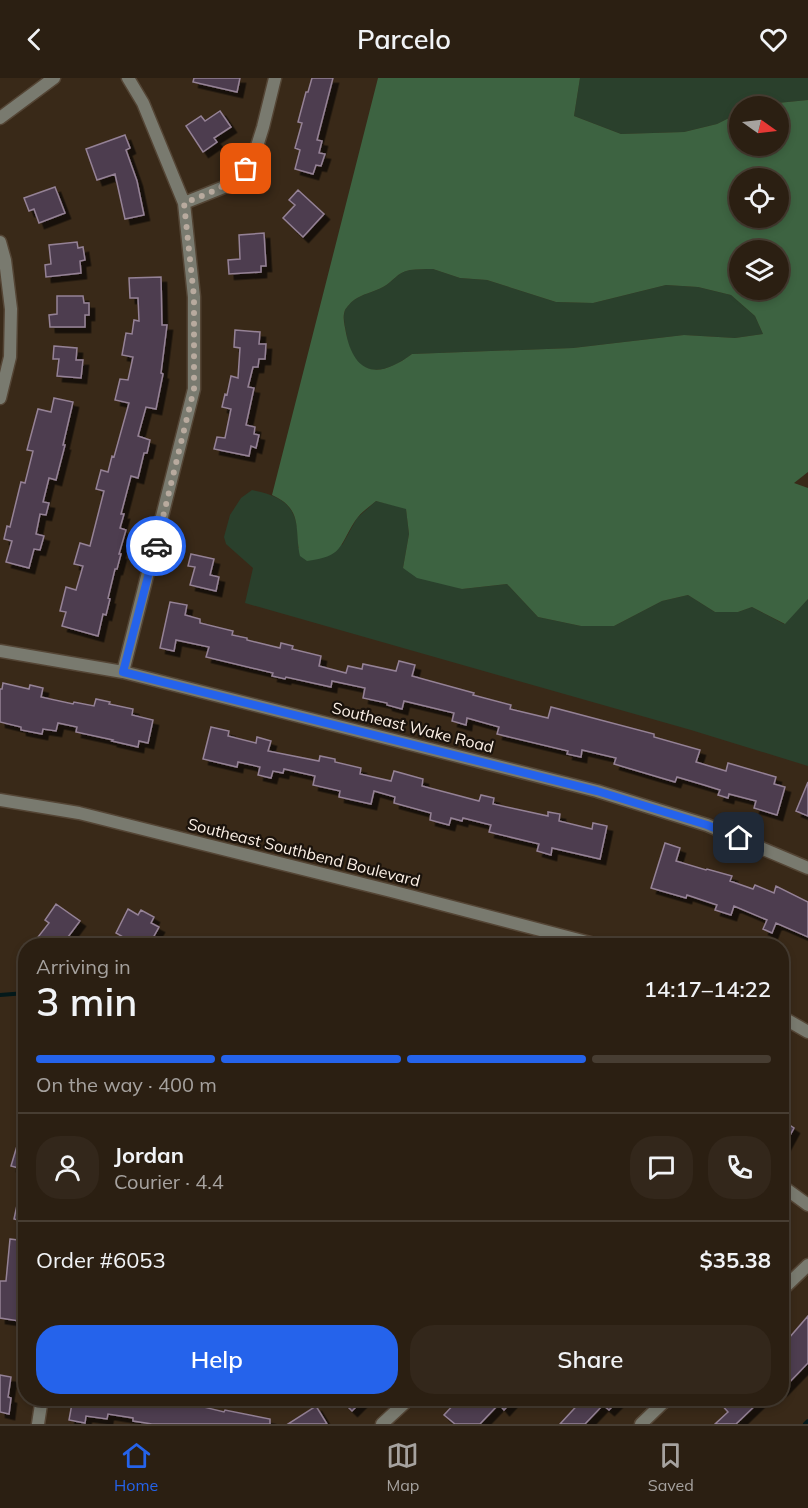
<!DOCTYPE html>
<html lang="en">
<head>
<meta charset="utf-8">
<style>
	:root { --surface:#2b1f12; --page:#33271b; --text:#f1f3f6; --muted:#a6a29f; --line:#473d32; --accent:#2563eb }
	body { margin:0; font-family:Mulish,sans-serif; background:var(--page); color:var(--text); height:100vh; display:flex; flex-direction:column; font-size:22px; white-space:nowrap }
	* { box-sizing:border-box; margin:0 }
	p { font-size:20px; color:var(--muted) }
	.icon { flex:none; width:33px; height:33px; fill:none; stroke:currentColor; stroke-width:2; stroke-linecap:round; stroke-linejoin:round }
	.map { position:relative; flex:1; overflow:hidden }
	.side { position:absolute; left:18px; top:860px; width:771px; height:468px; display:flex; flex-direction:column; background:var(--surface); border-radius:24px; box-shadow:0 3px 9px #0003,0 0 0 2px var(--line) }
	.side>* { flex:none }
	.needle { width:39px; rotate:104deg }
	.controls { position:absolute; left:729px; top:18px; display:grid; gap:12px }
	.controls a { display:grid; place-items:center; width:60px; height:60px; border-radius:50%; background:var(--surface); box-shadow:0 3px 9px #0003,0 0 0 2px var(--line); font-size:30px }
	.pin { position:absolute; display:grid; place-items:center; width:51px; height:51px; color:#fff; margin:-26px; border-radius:12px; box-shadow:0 3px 9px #0006 }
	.courier { position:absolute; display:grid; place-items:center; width:60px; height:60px; margin:-30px; border:4px solid #2563eb; border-radius:50%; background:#fff; color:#222; box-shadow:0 2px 8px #0007 }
	.head em { font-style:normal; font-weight:600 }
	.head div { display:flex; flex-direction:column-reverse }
	.head { display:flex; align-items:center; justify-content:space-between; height:102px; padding:0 18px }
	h1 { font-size:39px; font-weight:600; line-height:45px }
	.bar { display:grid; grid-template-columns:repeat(4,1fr); gap:9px 6px; align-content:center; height:72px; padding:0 18px }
	.bar i { height:8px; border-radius:4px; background:var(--line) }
	.bar .selected { background:var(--accent) }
	.bar p { grid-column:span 4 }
	.line { display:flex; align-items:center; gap:15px; padding:0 18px; border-top:2px solid var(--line) }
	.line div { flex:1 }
	.round { display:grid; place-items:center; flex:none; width:63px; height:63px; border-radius:24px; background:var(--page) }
	.action { display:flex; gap:12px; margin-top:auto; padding:12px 18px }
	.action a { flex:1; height:69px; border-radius:24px; background:var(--accent); color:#fff; font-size:24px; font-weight:600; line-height:69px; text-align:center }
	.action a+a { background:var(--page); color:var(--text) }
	header { display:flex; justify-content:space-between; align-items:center; height:78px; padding:0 18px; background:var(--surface); font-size:27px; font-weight:600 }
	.dock { display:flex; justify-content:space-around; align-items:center; height:84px; border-top:2px solid var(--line); background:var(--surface); font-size:16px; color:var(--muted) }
	.dock a { display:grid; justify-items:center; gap:3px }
	.dock .selected { color:var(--accent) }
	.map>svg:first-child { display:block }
	.green { fill:#2a402c }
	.forest { fill:#3d6341; fill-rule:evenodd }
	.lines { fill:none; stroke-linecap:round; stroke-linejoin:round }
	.stream { stroke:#04191a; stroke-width:4 }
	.building { fill:#4d3d4f; stroke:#958296; stroke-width:1.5; filter:url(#shadow) }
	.minor-casing { stroke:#544535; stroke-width:15 }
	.tertiary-casing { stroke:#544535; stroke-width:15 }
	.minor { stroke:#797a6f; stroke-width:12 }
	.tertiary { stroke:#797a6f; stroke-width:12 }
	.done { stroke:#b8aa9e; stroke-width:6; stroke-dasharray:0 10.8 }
	.route { stroke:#2563eb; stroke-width:8 }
	.labels { text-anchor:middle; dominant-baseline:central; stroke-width:4.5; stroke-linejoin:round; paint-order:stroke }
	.street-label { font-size:16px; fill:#fcf0e6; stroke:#1b130c }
</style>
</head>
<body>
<header><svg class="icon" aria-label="back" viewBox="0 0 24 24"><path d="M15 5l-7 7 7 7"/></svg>Parcelo<svg class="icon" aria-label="heart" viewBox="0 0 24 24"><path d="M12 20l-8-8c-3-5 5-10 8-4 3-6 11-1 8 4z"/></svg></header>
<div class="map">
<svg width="808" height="1346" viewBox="0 0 808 1346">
	<defs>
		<filter id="shadow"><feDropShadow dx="5.5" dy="5.5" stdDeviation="0" flood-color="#0009"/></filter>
	</defs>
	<rect width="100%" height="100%" fill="#392918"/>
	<path class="green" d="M580,0h228v22l-51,5 -3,1h-14l-1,7 -22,11 -33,8 -63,2 -47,-18z
		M433,191l27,9 27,2 69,22 37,1 73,-18 32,2 33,8 24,21 8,18 -28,4 -51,-3 -111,13 -161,6c-28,21 -56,26 -65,-16 -1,-9 -5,-19 -2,-28 2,-3 6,-8 9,-10 8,-6 20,-8 29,-13 11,-6 13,-14 27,-17 7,-1 16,-1 23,-1z
		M252,412c37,7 47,20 46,58l44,-3 15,-27 19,-17 30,7 3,26 -6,34 59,21 45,-5 31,33 43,9h33l48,-25 26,-6 27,17h23l14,-5 32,17 24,-25v167l-117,-36 -446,-127 8,-35 -27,-24 -2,-7 6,-22 11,-17z"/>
	<path class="forest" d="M378,0h202l-6,38 47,18 63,-2 33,-8 22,-11 1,33h38v-40h-24l3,-1 51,-5v372l-14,11 14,5v111l-23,25 -33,-17 -14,5h-23l-27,-17 -26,6 -48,25h-33l-43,-9 -31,-33 -45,5 -45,-11 -14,-10 6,-34 -3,-25 -30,-8c-7,6 -16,12 -21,20 -17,27 -12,35 -48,40l-7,-5c-6,-26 4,-47 -28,-61zM740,100h38v40h-38zM740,172h38v40h-38zM433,191l27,9 27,2 69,22 37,1 73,-18 32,2 33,8 24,21 8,18 -28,4 -51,-3 -111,13 -161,6c-32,24 -57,23 -66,-21 -1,-7 -4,-15 -1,-23 2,-3 6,-8 9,-10 8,-6 20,-8 29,-13 11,-6 13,-14 27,-17 7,-1 16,-1 23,-1z"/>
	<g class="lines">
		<path class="stream" d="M0,917l26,-2
			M805,1346l3,-3"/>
	</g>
	<path class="building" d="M194,0h46l-3,14 -44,-10z
		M312,0h21l-16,62 5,1 -3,12 6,1 -4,12 -5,-1 -3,9 -18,-5 5,-19 -5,-2 7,-25 -4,-1 8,-30h2z
		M220,33l11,16 -17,11 3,4 -14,10 -17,-26 15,-10 4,5z
		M125,57l5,13 -4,2 11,31 7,34 -19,4 -10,-45 -18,6 -11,-31z
		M55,109l10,26 -26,10 -5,-14 -5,2 -5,-13z
		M298,112l26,24 -21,23 -20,-19 12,-13 -6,-5z
		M264,155l2,33h-5v6l-32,2 -1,-14 12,-1 -1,-24z
		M77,164l1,6 5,-1 2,13 -5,1 1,12 -35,4 -1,-12 6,-1 -2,-19z
		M161,199l1,48h5l-6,48 2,1 -7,35 -10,-2 -8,29 12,4 -3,13h-3l-6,25 -7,-2 -10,38h3l-4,14 6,2 -7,24h2l-4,15h-2l-7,29 2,1 -4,16 -3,-1 -5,22 -36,-10 4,-14 -6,-1 6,-24 10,3 7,-24 -9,-2 6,-21 10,3 14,-55 -8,-2 5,-19 7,2 4,-16 2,1 15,-54 -14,-3 5,-21 8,1 5,-23 -11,-2 4,-22 6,1 2,-14 5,1 -1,-23h-8l-1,-20z
		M57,218h26l1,7h5v12h-4v12h-35l-1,-12 8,-1z
		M235,252l25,2 -1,12h7l-1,15h-6l-1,8h-5l-5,20 6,1 -8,37 9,2 -1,7 5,1 -3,13 -5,-2 -2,10 -35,-7 3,-12 8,1 6,-29 -9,-2 3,-13 2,1 4,-19 7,2 2,-30 -6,-1z
		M54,268l23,2 -1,12h7l-2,18 -24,-2 2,-17h-6z
		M54,320l19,4 -10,43h2l-9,35 -7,-2 -6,24 6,1 -3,12 -6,-1 -4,20 8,2 -4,14 -6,-1 -5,19 -23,-6 6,-21 -8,-2 3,-13 3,1 11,-45 4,1 8,-32 -6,-1 11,-41 13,3z
		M191,476l23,5 -4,16 9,2 -3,14 -26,-6 5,-18 -7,-1z
		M170,524l17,3 -2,10 15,4v4l33,8 -1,4 15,3v2l33,8 1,-5 12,3 -1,3 29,7 -2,10 27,7 2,-7 14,3 1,-5 33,7 3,-10 16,4 -3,11 62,17 -1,2 38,10 -1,4 38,9 3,-11 103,27v3l46,13 -4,12 30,9 2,-8 48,14 -2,7 11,3 -8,28 -23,-7 2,-7 -27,-7 -1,4 -10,-3 2,-5 -16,-5 -27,-8 -2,5 -61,-18 2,-6 -34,-8 -1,7 -14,-3 1,-3 -71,-17 2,-7 -32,-9 -1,7 -14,-4 2,-8 -50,-12 -2,8 -15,-4v-2l-24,-5 2,-10 -33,-7 -1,6 -45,-10 -1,2 -13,-3 1,-3 -67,-16 3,-10 -33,-7 -2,11 -14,-3z
		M3,605l26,6 1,-4 13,3 -2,9 32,7 1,-2 20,4 2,-7 14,3 -1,2 24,5 -1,6 21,5 -5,23 -9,-2 -1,6 -26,-6 1,-1 -37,-8 1,-5 -19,-4 -2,8 -13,-2 -1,5 -21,-4v-3l-21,-5v-33h2z
		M211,649l18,4 -1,5 28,7 1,-6 14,4 -3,10 51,10 1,-5 15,3v3l26,6 -1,6 31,7 3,-10 29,8 -1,7 57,15 2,-6 13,3 -1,6 55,12v-4l12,2 -1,7 33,8 1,-6 14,3 -7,33 -48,-11 -1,7 -14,-4 2,-7 -50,-12 2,-7 -28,-7 -1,3 -11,-3 -2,7 -19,-5 1,-7 -37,-10 1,-6 -21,-6 -3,13 -32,-7 1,-6 -27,-6 2,-9 -31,-7 -1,4 -10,-2 -2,7 -13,-3 2,-8 -22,-5 -1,5 -34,-8z
		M808,704v34l-12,-5z
		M665,765l15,5 -4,13 30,9 1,-1 25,7 -2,5 23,8 2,-4 19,8 2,-7 32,16v35l-32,-14 -4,10 -9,-4 4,-9 -33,-14 -3,9 -16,-5 2,-5 -30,-10 -1,3 -35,-10z
		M56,826l24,17 -18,24h-13l-11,-8 11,-14 -4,-3z
		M128,831l10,6 3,-5 13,7 -3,6 8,4 -10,18h-21l2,-4 -14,-8z
		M782,1042l12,8 -12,22z
		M17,1068l9,3v21l-15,-4z
		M21,1109l5,1v34l-12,-3z
		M10,1161l16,2v20l-7,60 -19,-3v-37h6z
		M808,1238v47l-26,27v-44z
		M0,1297l11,2 -3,20 3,1 -2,16 -9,-2z
		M73,1320h94l57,14 1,-2 45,9v5h-118l-19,-3v-3l-25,-4 -1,5 -21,-3 -1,7 -16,-3z
		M339,1320h26l-13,13z
		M469,1320h46l-11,12 -5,-6 -19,20h-25l-11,-9 12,-13 5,5z
		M584,1320h37l-12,12 -6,-5 -18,19h-25z
		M725,1320h38l-27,26h-21l13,-12 -8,-9z
		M316,1328l11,18h-39z"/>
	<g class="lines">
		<g class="minor-casing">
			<path id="minor" d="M0,40l54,-40
				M184,125l40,-16 13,-9 9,-9 7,-10 10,-32 12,-49
				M0,164l5,18 6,49 -1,48 -10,41
				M0,573l123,21 474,119 110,34 101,43
				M123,594l71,-283v-92l-10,-94 -41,-100 -15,-25
				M782,1108l26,19
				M782,1212l26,-25
				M38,1346l4,-26
				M382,1346l28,-26
				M641,1346l27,-26"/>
		</g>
		<g class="tertiary-casing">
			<path id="tertiary" d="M0,722l79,13 312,78 207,54
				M782,939l26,15"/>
		</g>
		<use href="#minor" class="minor"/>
		<use href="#tertiary" class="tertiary"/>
	</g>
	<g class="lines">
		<path class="done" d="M156,468l38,-157v-92l-10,-94c23,-9 45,-17 62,-34"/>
		<path class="route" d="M156,468l-33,126 474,119 110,34 32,13"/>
	</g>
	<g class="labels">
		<g class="street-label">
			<text transform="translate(413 649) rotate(14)">Southeast Wake Road</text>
			<text transform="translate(304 774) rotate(14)">Southeast Southbend Boulevard</text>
		</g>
	</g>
</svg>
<div class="controls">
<a><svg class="needle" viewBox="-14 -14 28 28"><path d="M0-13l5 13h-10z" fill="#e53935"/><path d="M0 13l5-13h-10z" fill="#a6a29f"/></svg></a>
<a><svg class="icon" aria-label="locate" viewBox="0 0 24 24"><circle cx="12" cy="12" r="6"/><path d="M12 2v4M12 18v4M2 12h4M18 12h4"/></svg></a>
<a><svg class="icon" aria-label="layers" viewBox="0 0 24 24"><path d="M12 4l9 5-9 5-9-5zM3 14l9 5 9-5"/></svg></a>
</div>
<div class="pin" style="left:246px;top:91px;background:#ea580c"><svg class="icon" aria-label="bag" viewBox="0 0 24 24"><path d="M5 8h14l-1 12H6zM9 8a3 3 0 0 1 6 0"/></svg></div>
<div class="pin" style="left:739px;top:760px;background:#1f2937"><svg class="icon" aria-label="home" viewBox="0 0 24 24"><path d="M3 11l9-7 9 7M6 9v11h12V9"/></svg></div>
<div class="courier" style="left:156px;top:468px"><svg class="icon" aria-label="car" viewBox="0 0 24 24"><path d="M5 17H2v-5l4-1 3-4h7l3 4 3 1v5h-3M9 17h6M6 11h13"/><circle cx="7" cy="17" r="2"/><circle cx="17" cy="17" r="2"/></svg></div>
<section class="side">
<div class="head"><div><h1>3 min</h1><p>Arriving in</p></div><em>14:17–14:22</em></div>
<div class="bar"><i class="selected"></i><i class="selected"></i><i class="selected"></i><i></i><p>On the way · 400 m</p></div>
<div class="line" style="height:108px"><a class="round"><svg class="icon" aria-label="person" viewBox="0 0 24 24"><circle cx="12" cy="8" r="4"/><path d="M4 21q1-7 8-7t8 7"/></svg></a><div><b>Jordan</b><p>Courier · 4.4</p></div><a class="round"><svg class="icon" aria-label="chat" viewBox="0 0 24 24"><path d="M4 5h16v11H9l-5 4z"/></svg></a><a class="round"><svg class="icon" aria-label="phone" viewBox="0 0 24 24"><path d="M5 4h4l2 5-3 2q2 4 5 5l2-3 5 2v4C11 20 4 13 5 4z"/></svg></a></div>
<div class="line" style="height:78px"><div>Order #6053</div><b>$35.38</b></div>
<div class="action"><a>Help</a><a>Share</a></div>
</section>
</div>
<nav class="dock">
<a class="selected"><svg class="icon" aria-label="home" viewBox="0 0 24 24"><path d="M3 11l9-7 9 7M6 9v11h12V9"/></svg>Home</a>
<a><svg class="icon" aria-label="map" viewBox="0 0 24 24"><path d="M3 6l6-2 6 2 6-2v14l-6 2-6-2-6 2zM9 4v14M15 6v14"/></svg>Map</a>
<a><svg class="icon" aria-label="saved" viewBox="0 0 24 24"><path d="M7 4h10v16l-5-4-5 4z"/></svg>Saved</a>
</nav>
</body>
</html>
